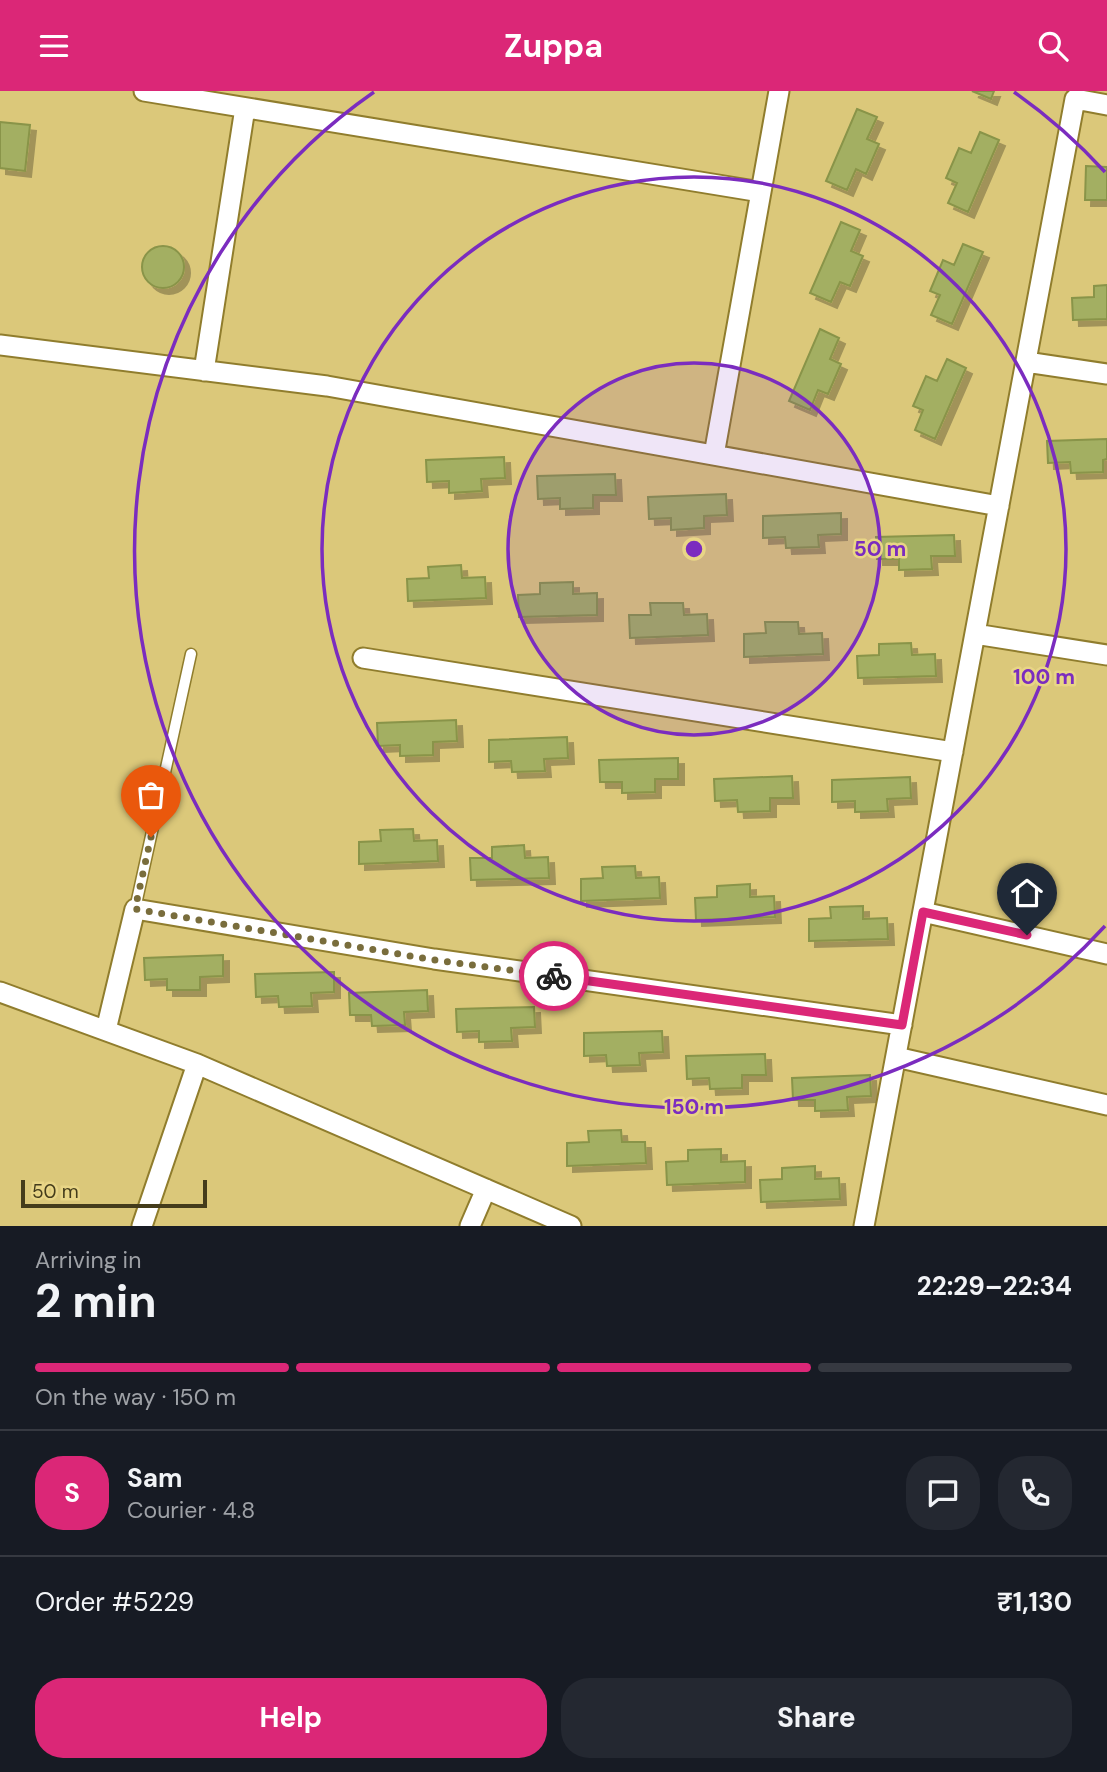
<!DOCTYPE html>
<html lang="en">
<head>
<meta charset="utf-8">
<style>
	:root { --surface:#171b24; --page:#242831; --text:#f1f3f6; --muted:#9ea1a6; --line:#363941; --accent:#db2777 }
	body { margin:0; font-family:"DM Sans",sans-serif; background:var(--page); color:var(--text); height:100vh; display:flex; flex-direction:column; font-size:26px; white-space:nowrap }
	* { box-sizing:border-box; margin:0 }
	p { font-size:23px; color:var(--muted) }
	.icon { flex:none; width:38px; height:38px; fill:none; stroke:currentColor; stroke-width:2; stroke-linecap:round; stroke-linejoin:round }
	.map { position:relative; height:1135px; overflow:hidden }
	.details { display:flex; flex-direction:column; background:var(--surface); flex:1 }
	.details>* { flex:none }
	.scale { position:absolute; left:21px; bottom:18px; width:186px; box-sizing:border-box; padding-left:7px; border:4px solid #443c1b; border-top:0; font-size:19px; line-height:24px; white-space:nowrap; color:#443c1b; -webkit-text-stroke:5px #e8d586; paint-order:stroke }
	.pin { position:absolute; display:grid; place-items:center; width:60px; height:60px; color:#fff; margin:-72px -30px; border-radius:50% 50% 50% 0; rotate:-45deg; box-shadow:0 0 7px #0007 }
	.pin .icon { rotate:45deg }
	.courier { position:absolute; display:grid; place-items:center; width:70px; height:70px; margin:-35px; border:5px solid #db2777; border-radius:50%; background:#fff; color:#222; box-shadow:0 2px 9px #0007 }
	.headline em { font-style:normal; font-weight:700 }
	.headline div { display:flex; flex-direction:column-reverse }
	.headline { display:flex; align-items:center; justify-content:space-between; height:119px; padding:0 35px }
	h1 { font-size:46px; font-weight:700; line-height:52px }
	.bar { display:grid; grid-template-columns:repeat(4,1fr); gap:10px 7px; align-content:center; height:84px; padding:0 35px }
	.bar i { height:9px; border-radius:5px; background:var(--line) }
	.bar .selected { background:var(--accent) }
	.bar p { grid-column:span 4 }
	.line { display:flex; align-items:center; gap:18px; padding:0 35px; border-top:2px solid var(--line) }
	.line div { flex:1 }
	.round { display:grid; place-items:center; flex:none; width:74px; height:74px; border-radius:28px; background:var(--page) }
	.action { display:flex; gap:14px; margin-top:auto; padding:14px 35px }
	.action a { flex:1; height:80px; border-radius:28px; background:var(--accent); color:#fff; font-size:28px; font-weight:700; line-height:80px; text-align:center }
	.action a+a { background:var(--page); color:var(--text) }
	header { display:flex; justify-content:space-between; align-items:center; height:91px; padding:0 35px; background:var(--accent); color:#fff; font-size:32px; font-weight:700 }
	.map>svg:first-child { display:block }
	.building { fill:#a3af62; stroke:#899448; stroke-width:2; filter:url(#shadow) }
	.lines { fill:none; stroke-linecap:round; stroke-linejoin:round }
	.lane-casing { stroke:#907d2d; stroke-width:13 }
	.street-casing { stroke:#907d2d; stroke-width:23 }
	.lane { stroke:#fff; stroke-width:10 }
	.street { stroke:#fff; stroke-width:19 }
	.done { stroke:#796d3c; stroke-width:7; stroke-dasharray:0 12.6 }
	.route { stroke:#db2777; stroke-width:9 }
	.ring { fill:none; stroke:#7b2cbf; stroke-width:3.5 }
	.centre { fill:#7b2cbf; stroke:#e8d586; stroke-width:3.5 }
	.ring-label { font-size:21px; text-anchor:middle; font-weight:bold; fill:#7b2cbf; stroke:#e8d586; stroke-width:5; stroke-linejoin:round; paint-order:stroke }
</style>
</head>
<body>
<header><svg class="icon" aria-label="menu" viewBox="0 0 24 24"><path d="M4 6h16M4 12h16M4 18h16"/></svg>Zuppa<svg class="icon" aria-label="search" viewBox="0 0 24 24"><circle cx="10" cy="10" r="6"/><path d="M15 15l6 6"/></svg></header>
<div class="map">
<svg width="1107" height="1135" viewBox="0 0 1107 1135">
	<defs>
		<filter id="shadow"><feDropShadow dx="6" dy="6" stdDeviation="0" flood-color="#0004"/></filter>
	</defs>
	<rect width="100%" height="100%" fill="#dbc87a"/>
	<path class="building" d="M972,0h22l-3,8z
		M857,18l20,8 -10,22 12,5 -13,30 -10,-5 -9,21 -21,-9z
		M0,31l30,3 -5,46 -25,-3z
		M980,41l19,8 -31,72 -20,-9 9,-20 -11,-5 13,-30 12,5z
		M1086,75l21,1v33h-22z
		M841,131l19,8 -9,21 12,5 -13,30 -10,-4 -9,20 -21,-9z
		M963,153l20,8 -31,72 -21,-9 9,-20 -10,-4 13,-31 11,5z
		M142 176a21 21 0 1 1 42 0a21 21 0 1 1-42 0Z
		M1107,194v34l-34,1 -1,-22 22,-1v-11z
		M820,238l19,9 -9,21 11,5 -13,30 -10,-4 -8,20 -21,-9z
		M947,268l19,9 -31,71 -20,-9 8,-20 -10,-4 13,-30 11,5z
		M1107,348v20l-4,1v12l-32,1 -1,-11 -22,1 -1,-22z
		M504,366l1,21 -24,1 1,12 -33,2v-12l-22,1 -1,-22z
		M615,383l1,21h-23v13l-33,1v-11l-22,1 -1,-23z
		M726,403l1,21 -23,1v12l-33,2v-12l-22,1 -1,-22z
		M841,422v21l-23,1 1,12 -33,1 -1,-11 -22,1v-22z
		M954,444l1,21h-24l1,13 -33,1v-11h-22l-1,-22z
		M461,474l1,13 23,-1 1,21 -78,3 -1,-22 22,-1 -1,-11z
		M573,491v12l24,-1v22l-78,2 -1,-22 22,-1v-11z
		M650,512h33l1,12 23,-1 1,21 -78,3 -1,-23h22z
		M765,531h33l1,12 23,-1 1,21 -79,3v-23l22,-1z
		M911,552l1,12 23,-1 1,22 -78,2 -1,-22 22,-1v-11z
		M456,629l1,21 -24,1v13l-33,1v-11l-22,1 -1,-23z
		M567,646l1,21 -24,1 1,12 -33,1 -1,-11 -22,1v-22z
		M678,667v21h-23v13l-33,1v-11h-22l-1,-22z
		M792,685l1,22h-23v13l-32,1 -1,-12 -22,1 -1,-22z
		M910,686l1,21 -24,1 1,12 -33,1v-11l-23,1v-22z
		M413,738l1,12 23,-1 1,21 -79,3v-22l22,-1 -1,-11z
		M524,754l1,13 23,-1 1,21 -78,2 -1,-22h22v-11z
		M635,775l1,12 23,-1 1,21 -79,3v-22l22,-1 -1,-11z
		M750,793v13l24,-1 1,21 -79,3 -1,-22 22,-1v-11z
		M863,815v13l24,-1 1,21 -79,2v-22l22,-1 -1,-11z
		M223,864v21l-23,1v13h-33v-11l-22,1 -1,-22z
		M334,881v20l-23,1 1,13 -33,1 -1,-11 -22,1 -1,-23z
		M427,899l1,21 -24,1 1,13 -33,1 -1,-11h-21l-1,-22z
		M534,916l1,20 -24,1 1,13 -33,1v-11l-22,1 -1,-23z
		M662,940l1,21 -24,1 1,12 -33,1 -1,-11 -22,1v-23z
		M765,963l1,21h-24v13l-32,1 -1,-11 -22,1 -1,-23z
		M870,984l1,21 -24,1 1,13 -33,1v-11h-22l-1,-22z
		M621,1039l1,12h23l1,21 -79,3v-23l22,-1 -1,-11z
		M721,1058v13l24,-1v21l-78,3 -1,-23 22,-1v-11z
		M815,1075v13l24,-1 1,21 -79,3 -1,-22 22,-1v-11z"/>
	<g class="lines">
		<g class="lane-casing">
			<path id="lane" d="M135,818l56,-255"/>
		</g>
		<g class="street-casing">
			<path id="street" d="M144,0l617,101
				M0,254l327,41 672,120
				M1026,271l81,12
				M204,280l41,-263
				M714,364l65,-364
				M975,543l132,21
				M363,567l590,94
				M923,821l184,42
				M0,901l197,72 374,162
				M106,939l29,-121 299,50 468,66
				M896,966l211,48
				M142,1135l55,-162
				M470,1135l16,-37
				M864,1135l211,-1127 32,6"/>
		</g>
		<use href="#lane" class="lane"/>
		<use href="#street" class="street"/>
	</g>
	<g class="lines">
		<path class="done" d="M151,746l-16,72 299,51 120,16"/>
		<path class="route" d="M554,885l348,49 21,-113 104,23"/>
	</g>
	<circle cx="694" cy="458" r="186" fill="#7b2cbf" fill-opacity=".12"/>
	<g class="ring">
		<circle cx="694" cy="458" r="186"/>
		<circle cx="694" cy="458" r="372"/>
		<path d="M1105 835A558 558 0 1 1 374 1M1014 1A558 558 0 0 1 1105 81"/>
	</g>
	<circle cx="694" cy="458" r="10" class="centre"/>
	<g class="ring-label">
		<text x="880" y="465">50 m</text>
		<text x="1044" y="593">100 m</text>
		<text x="694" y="1023">150 m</text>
	</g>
</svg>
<div class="scale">50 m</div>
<div class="pin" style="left:151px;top:746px;background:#ea580c"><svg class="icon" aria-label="bag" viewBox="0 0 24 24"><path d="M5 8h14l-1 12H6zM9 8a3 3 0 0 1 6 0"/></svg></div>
<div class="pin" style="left:1027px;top:844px;background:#1f2937"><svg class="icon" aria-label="home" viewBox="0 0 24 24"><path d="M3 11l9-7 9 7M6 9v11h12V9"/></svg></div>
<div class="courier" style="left:554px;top:885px"><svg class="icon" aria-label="bike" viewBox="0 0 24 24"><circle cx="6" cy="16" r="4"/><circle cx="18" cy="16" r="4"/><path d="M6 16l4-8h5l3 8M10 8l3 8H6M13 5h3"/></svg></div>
</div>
<section class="details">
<div class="headline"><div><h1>2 min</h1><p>Arriving in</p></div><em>22:29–22:34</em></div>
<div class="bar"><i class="selected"></i><i class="selected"></i><i class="selected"></i><i></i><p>On the way · 150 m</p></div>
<div class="line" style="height:126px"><b class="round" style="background:var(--accent);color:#fff">S</b><div><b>Sam</b><p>Courier · 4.8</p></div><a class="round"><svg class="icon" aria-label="chat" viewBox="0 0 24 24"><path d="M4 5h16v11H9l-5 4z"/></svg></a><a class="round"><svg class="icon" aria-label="phone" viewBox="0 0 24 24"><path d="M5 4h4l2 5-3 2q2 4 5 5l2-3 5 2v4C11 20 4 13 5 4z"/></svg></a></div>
<div class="line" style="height:91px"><div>Order #5229</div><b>₹1,130</b></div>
<div class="action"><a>Help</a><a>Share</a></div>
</section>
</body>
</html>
